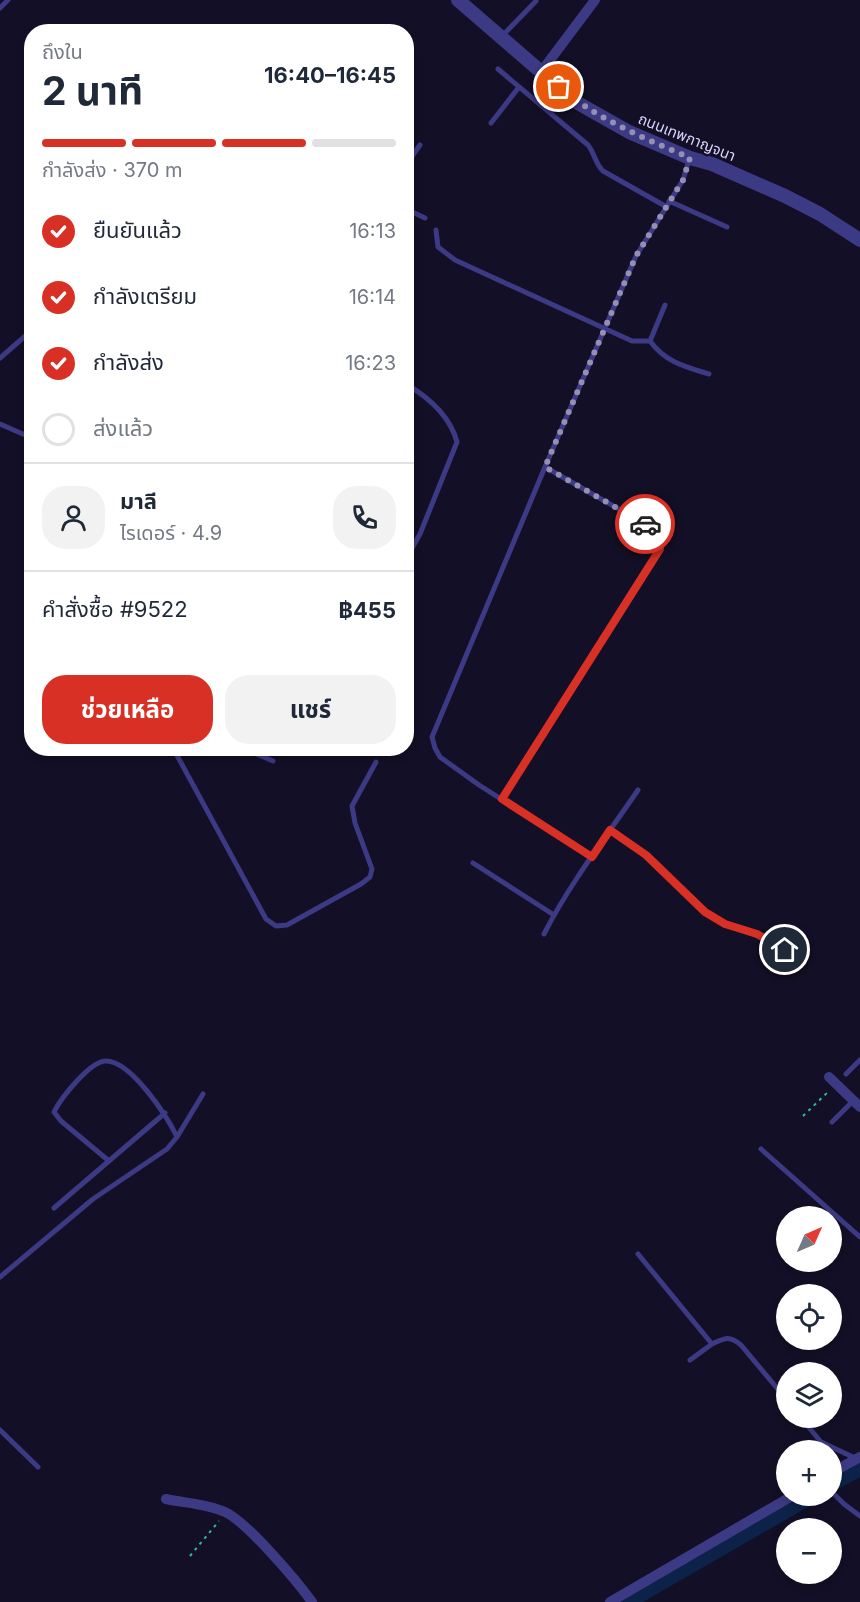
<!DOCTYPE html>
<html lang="th">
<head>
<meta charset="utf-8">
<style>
	:root { --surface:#fff; --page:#f2f2f3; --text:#1f2937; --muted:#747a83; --line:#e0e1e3; --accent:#d93025 }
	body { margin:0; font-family:Inter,"Noto Sans Thai",sans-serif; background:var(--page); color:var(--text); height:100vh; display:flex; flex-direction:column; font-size:22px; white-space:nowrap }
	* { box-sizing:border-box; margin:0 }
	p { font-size:20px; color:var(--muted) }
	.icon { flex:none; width:33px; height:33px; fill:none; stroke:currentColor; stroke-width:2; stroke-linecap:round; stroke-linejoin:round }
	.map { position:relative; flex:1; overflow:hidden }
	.sheet { position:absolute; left:24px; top:24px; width:390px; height:732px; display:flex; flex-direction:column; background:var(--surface); border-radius:24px; box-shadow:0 3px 9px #0003 }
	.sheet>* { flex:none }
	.needle { width:39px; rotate:45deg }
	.buttons { position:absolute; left:776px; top:1206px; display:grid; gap:12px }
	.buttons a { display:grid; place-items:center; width:66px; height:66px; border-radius:50%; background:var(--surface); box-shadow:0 3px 9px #0003; font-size:30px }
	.pin { position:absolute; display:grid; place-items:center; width:51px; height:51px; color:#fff; margin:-26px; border:3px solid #fff; border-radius:50%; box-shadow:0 2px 6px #0007 }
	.courier { position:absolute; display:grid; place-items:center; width:60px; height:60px; margin:-30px; border:4px solid #d93025; border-radius:50%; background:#fff; color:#222; box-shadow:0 2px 8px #0007 }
	.summary em { font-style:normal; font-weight:700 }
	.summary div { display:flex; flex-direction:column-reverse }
	.summary { display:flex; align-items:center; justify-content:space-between; height:102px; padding:0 18px }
	h1 { font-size:39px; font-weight:700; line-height:45px }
	.bar { display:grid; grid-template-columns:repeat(4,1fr); gap:9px 6px; align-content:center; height:72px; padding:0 18px }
	.bar i { height:8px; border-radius:4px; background:var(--line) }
	.bar .selected { background:var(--accent) }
	.bar p { grid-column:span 4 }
	.line { display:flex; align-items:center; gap:15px; padding:0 18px; border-top:2px solid var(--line) }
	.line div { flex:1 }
	.round { display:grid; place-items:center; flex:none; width:63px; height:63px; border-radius:24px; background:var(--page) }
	ol { padding:0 18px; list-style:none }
	li { display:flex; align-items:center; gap:18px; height:66px }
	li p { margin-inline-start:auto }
	li .icon { padding:6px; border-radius:50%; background:var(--accent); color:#fff; stroke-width:4 }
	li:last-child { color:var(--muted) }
	li i { width:33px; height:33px; border:3px solid var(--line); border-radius:50% }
	.cta { display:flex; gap:12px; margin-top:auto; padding:12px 18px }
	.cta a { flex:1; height:69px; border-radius:24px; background:var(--accent); color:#fff; font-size:24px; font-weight:700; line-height:69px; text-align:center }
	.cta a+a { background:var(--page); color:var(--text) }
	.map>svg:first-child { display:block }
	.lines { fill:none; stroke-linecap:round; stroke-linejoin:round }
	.canal { stroke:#0c2248; stroke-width:14 }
	.path { stroke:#2fb8b0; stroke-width:2; stroke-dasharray:3 4.5; stroke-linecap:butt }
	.service { stroke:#3d3a85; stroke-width:5 }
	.minor { stroke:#3d3a85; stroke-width:10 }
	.tertiary { stroke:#3d3a85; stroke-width:14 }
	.done { stroke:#948fb3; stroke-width:6; stroke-dasharray:0 10.8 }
	.route { stroke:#d93025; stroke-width:8 }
	.labels { text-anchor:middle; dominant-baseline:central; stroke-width:5; stroke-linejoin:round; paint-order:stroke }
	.street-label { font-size:15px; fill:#d9d4ff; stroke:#130f26 }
</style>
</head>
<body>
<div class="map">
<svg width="860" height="1602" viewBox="0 0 860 1602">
	<rect width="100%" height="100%" fill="#130f26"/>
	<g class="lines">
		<path class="canal" d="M831,1485l29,-16
			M629,1602l184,-106"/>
		<path class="path" d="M803,1116l26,-25
			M190,1556l29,-35"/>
		<path class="service" d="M0,8l8,-8
			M502,36l34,-35
			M498,69l90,76c7,9 7,18 15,26l62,35
			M491,123l28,-36
			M406,165l14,-20
			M669,201l58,26
			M406,209l19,9
			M436,230l2,17 17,13 177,81h18l15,-36
			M650,341c15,21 36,26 59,33
			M0,358l32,-28
			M406,384c22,13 44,32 51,58l-37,92 -14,25
			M0,424l32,14
			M545,467l-113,270 3,11 5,9 39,28 113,72
			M173,748l93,171 10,7 11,-1 74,-41 9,-7 2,-8 -17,-46 -3,-17 24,-44
			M243,748l30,13
			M502,799l158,-251 1,-10 -9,-10 -107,-61 91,-211 47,-76 6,-20
			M610,830l36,25 59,57 20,12 47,17 29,19
			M473,863l81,52
			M544,934c26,-51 62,-97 94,-144
			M846,1074l14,-14
			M832,1122l21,-21
			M761,1149l99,88
			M109,1161l-48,-40 -7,-9c7,-14 36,-51 52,-51 25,0 61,55 71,76
			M54,1208l111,-95
			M638,1254l74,90 -22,16
			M0,1277l93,-78 74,-50 10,-12 26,-43
			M712,1344c13,-6 17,-9 29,1l45,54
			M801,1418l20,24 34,16
			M0,1430l38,37
			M831,1491l13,13 16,12"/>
		<path class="minor" d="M541,72l54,-72
			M829,1077l31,30
			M831,1473l29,-16
			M166,1499c19,4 41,5 59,13 22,10 72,69 87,90
			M610,1602l182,-106"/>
		<path class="tertiary" d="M458,0l118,102 53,30 61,26 22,6 73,32 35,18 40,26"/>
	</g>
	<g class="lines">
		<path class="done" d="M559,87c38,32 85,51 131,71l-7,22 -47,76 -91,211 100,57"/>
		<path class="route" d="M645,524l7,4 9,10 -1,11 -158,250 90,58 18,-27 36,25 59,57 20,12 32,10 28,16"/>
	</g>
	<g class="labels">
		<g class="street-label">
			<text transform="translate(687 137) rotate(22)">ถนนเทพกาญจนา</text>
		</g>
	</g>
</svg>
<div class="buttons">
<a><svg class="needle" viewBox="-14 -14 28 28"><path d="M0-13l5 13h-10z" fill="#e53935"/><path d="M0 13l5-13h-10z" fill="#747a83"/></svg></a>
<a><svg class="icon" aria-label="locate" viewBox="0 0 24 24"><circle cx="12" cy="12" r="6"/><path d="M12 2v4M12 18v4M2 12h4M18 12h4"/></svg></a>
<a><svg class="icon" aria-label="layers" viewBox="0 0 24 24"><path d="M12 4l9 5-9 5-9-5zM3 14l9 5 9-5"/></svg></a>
<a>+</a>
<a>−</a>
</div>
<div class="pin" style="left:559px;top:87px;background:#ea580c"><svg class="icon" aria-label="bag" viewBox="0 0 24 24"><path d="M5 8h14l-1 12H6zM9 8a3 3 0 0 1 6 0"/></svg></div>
<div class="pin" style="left:785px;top:950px;background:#1f2937"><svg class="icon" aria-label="home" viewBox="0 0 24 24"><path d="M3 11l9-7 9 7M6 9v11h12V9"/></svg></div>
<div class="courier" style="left:645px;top:524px"><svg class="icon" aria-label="car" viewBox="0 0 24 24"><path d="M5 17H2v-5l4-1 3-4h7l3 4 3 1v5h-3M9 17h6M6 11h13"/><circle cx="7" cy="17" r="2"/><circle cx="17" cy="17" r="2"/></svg></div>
<section class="sheet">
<div class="summary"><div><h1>2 นาที</h1><p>ถึงใน</p></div><em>16:40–16:45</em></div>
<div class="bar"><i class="selected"></i><i class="selected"></i><i class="selected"></i><i></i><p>กำลังส่ง · 370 m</p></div>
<ol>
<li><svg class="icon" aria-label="check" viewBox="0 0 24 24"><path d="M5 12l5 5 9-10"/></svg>ยืนยันแล้ว<p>16:13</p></li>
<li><svg class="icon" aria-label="check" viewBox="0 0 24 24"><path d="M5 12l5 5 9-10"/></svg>กำลังเตรียม<p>16:14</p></li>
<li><svg class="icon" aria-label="check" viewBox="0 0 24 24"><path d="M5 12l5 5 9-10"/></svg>กำลังส่ง<p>16:23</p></li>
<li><i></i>ส่งแล้ว</li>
</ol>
<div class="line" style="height:108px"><a class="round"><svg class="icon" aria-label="person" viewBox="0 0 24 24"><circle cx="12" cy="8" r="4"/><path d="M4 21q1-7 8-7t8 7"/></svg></a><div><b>มาลี</b><p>ไรเดอร์ · 4.9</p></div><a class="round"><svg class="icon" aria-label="phone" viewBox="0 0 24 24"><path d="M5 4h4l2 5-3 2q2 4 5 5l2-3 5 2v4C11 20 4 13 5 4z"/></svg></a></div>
<div class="line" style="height:78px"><div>คำสั่งซื้อ #9522</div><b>฿455</b></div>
<div class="cta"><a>ช่วยเหลือ</a><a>แชร์</a></div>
</section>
</div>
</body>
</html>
